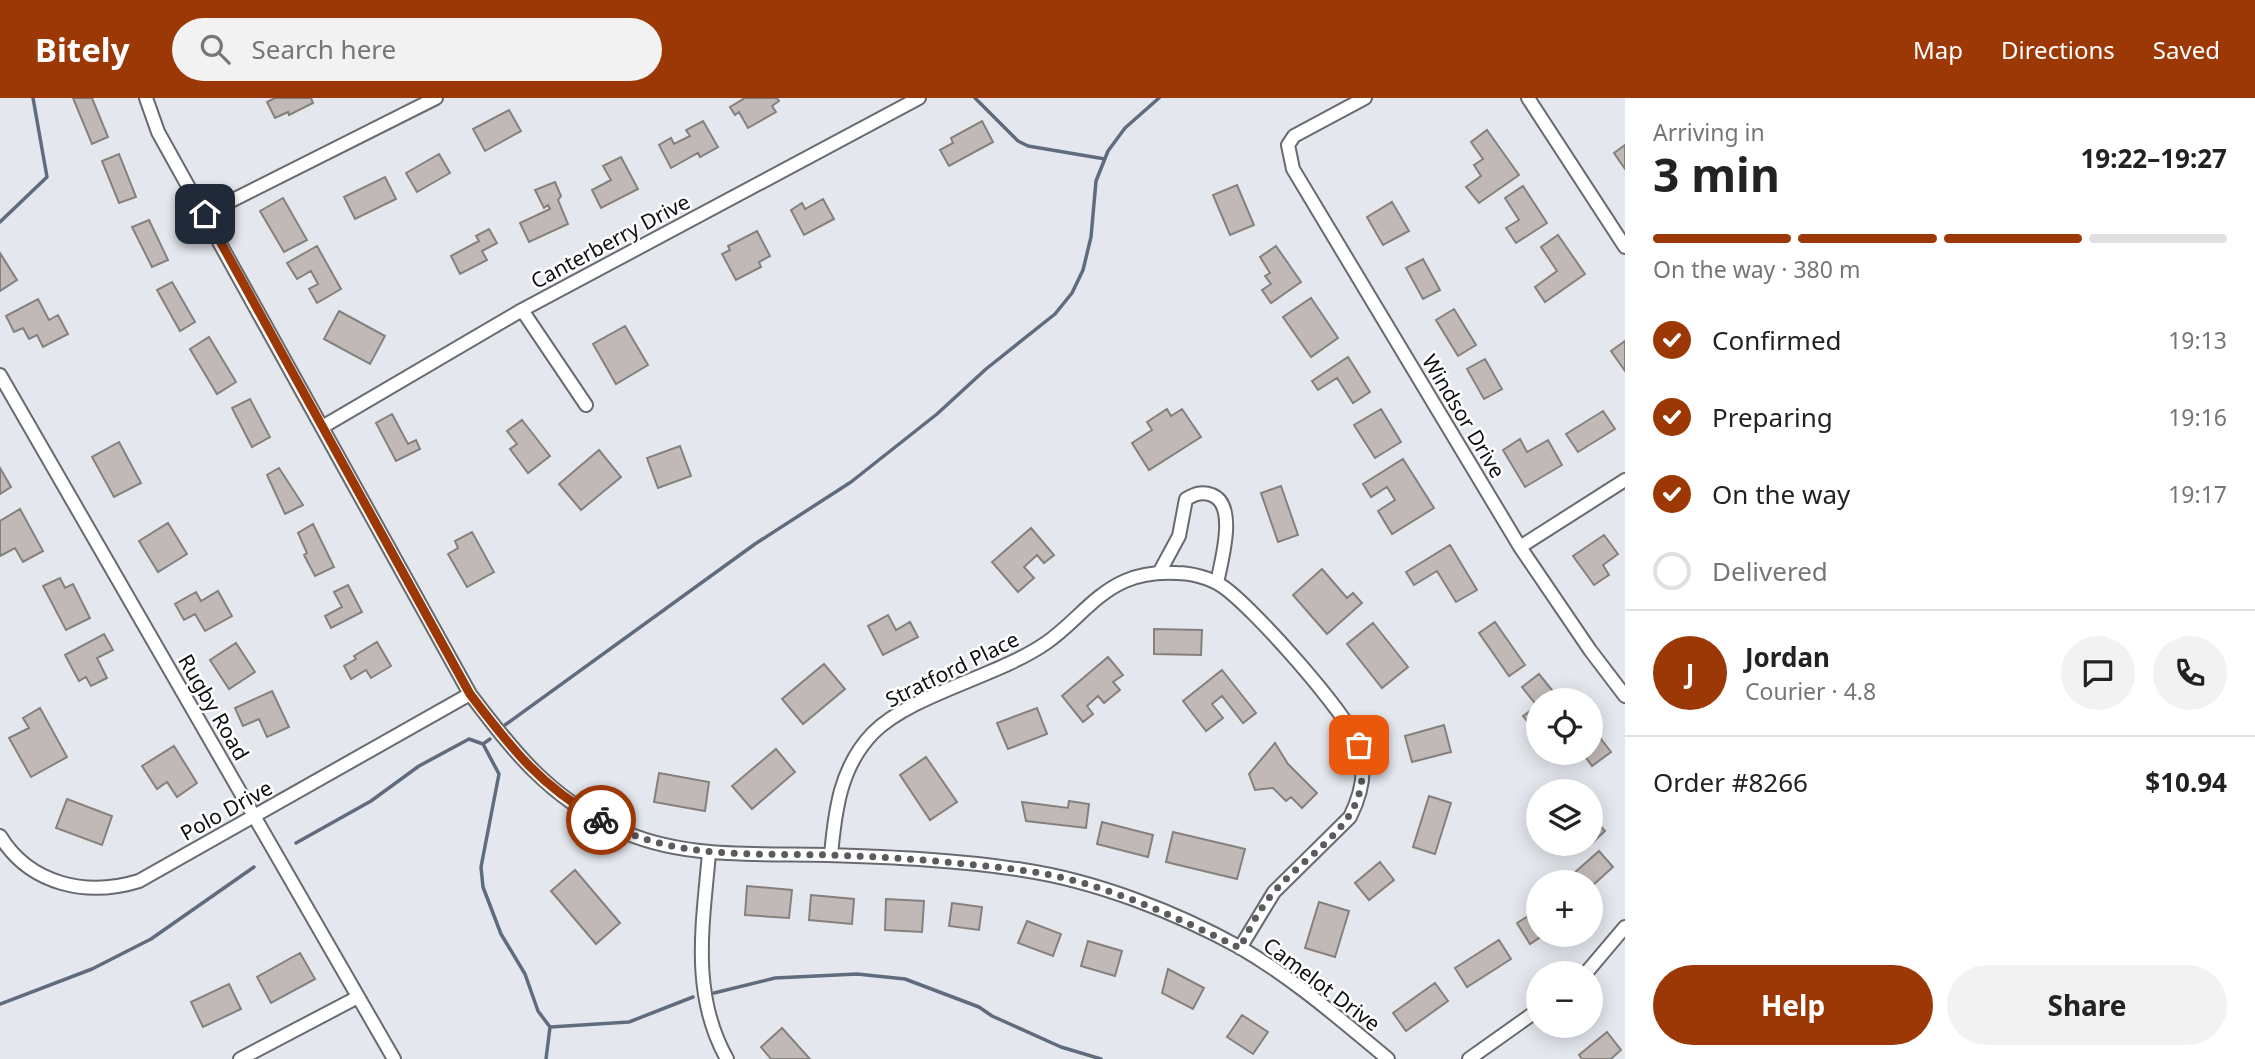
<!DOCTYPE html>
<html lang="en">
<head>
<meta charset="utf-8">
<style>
	:root { --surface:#fff; --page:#f2f2f2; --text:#222; --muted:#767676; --line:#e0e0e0; --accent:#9c3806 }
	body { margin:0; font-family:"Noto Sans",sans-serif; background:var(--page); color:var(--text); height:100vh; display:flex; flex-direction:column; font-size:26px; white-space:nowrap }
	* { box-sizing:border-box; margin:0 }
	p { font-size:23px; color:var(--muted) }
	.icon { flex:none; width:38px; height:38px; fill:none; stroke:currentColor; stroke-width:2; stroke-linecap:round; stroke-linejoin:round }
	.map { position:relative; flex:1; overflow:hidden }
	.drawer { display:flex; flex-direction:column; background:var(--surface); width:630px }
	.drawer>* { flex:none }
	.buttons { position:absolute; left:1526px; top:590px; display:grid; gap:14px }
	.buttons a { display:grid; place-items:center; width:77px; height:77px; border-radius:50%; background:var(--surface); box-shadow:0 4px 18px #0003; font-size:35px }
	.pin { position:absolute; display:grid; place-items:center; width:60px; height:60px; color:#fff; margin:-30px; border-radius:14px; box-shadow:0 4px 10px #0006 }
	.courier { position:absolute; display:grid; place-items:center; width:70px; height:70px; margin:-35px; border:5px solid #9c3806; border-radius:50%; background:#fff; color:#222; box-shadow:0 2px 9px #0007 }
	.overview em { font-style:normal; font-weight:700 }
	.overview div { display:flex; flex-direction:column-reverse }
	.overview { display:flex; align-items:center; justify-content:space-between; height:119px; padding:0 28px }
	h1 { font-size:46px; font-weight:700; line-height:52px }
	.bar { display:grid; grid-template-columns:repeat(4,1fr); gap:10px 7px; align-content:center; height:84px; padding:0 28px }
	.bar i { height:9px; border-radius:5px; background:var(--line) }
	.bar .current { background:var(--accent) }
	.bar p { grid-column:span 4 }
	.line { display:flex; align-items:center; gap:18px; padding:0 28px; border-top:2px solid var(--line) }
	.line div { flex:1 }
	.round { display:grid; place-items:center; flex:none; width:74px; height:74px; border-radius:37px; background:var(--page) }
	ol { padding:0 28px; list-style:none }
	li { display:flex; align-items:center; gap:21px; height:77px }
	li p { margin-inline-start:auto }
	li .icon { padding:7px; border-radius:50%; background:var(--accent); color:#fff; stroke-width:4 }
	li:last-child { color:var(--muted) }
	li i { width:38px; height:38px; border:4px solid var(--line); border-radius:50% }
	.primary-button { display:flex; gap:14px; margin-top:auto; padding:14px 28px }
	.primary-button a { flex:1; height:80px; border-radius:42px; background:var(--accent); color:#fff; font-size:28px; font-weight:700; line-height:80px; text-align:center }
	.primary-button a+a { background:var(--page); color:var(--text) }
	header { display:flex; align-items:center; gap:42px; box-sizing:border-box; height:98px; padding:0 35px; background:var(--accent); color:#fff }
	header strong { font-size:33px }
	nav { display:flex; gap:38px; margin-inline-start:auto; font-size:24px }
	.search { width:490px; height:63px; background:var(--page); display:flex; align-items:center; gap:18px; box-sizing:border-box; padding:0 24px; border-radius:38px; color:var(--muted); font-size:26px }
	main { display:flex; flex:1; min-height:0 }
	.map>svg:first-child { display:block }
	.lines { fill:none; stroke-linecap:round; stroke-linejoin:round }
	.stream { stroke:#606c7e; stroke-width:3.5 }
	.building { fill:#c1b9b7; stroke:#86807d; stroke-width:2 }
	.minor-casing { stroke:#676b70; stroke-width:16 }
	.minor { stroke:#fff; stroke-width:12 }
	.done { stroke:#595b5e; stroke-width:7; stroke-dasharray:0 12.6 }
	.route { stroke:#9c3806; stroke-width:9 }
	.labels { text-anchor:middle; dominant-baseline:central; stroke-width:5; stroke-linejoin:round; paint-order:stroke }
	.street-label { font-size:21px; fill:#0e0f11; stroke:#fff }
</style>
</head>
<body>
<header>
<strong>Bitely</strong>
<div class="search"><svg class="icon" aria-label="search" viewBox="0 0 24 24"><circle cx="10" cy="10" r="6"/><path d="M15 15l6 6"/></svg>Search here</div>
<nav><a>Map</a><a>Directions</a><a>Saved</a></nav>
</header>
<main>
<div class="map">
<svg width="1625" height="961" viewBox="0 0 1625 961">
	<rect width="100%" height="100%" fill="#e4e8ee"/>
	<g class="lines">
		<path class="stream" d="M975,0l43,43 10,5 77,13
			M0,124l47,-45 -14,-79
			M505,627l250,-181 96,-62 86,-68 49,-45 69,-55 17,-21 11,-23 8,-33 5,-56 12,-30 17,-23 34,-30
			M483,646l7,-5
			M296,745l75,-42 48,-35 50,-27 14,5 16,30 -18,93 2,20 18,47 24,40 13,37 12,16
			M714,895l61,-15 82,-4 48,5 74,28 13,9 69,31 40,12
			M0,906l92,-35 59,-30 103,-72
			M550,929l79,-5 64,-25
			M546,961l4,-32"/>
	</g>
	<path class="building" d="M73,0h19l16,39 -16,7z
		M275,0h36l2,5 -24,12 -1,-3 -13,6 -8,-16z
		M745,0h32l2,3 -7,5 4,6 -28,16 -9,-16 -4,3 -5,-8z
		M509,12l12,21 -36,20 -12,-22z
		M703,23l15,26 -18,10 -2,-4 -27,15 -12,-23 12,-7 3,6 16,-8 -4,-6z
		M982,23l11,21 -44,24 -9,-16 13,-7 -2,-5z
		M1487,32l32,45 -40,28 -13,-16 15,-11 -7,-11 9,-6 -12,-17z
		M1625,47v24l-11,-16z
		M119,56l17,43 -17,6 -17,-42z
		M439,56l11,19 -33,19 -11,-19z
		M621,59l17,32 -37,19 -9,-18 19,-10 -8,-14z
		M385,79l11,22 -41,20 -11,-22z
		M555,84l6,14 -3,4 10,24 -39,18 -9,-19 30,-14 -2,-4 -4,3 -9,-18z
		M1237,87l17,40 -24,10 -17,-40z
		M1523,88l24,37 -31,20 -10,-15 13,-8 -14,-22z
		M283,100l24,42 -23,12 -24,-41z
		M823,101l11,20 -30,16 -13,-25 11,-7 3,6z
		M1392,104l17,29 -26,14 -16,-28z
		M149,122l19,40 -16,7 -20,-40z
		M489,131l8,14 -15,8 5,9 -27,14 -9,-18 28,-15 -3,-5z
		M757,133l13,25 -11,6 2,5 -25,13 -14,-26 8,-4 -2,-4z
		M1558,137l27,39 -40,28 -10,-15 22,-16 -16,-24z
		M317,148l24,43 -24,14 -8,-14 9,-5 -7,-13 -14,8 -10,-16z
		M1276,148l25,36 -30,21 -9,-13 9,-6 -6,-8 5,-3 -10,-16z
		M0,155l17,27 -17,11z
		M1423,161l17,31 -17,9 -17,-31z
		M172,184l23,40 -15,9 -23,-41z
		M1311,200l27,40 -27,19 -28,-40z
		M38,201l11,21 9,-5 10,19 -25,13 -6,-12 -8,4 -6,-11 -9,4 -8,-16z
		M1454,211l22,36 -18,11 -22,-36z
		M339,213l46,25 -15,28 -46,-25z
		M625,228l23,39 -32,19 -23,-40z
		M209,239l27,45 -19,12 -27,-45z
		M1625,243v30l-14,-20z
		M1348,259l22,35 -17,11 -16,-25 -19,12 -6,-9z
		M1485,261l17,30 -18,10 -17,-30z
		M250,301l20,38 -18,10 -20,-39z
		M1167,311l4,7 11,-7 19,28 -52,33 -17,-27 20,-13 -5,-8z
		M1381,311l20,33 -26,16 -21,-33z
		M1603,313l12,18 -37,23 -12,-18z
		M392,316l16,30 8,-4 4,9 -24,12 -20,-38z
		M522,322l28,36 -22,17 -18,-24 7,-5 -10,-13z
		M1520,341l7,13 21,-12 14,25 -37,22 -22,-37z
		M119,344l22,41 -27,14 -22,-40z
		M680,348l11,30 -33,12 -11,-30z
		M599,352l22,27 -40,33 -22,-26z
		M1403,361l31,49 -42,26 -14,-23 17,-11 -8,-13 -16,10 -8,-13z
		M0,370l11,19 -11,7z
		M279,370l24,37 -18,9 -18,-39z
		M1281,388l17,49 -20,7 -17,-49z
		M20,411l23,42 -20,11 -8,-14 -15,8v-35z
		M168,425l19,31 -29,18 -19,-31z
		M313,426l21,43 -19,9 -11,-21 3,-2 -9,-20z
		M1031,430l23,27 -10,8 -7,-8 -13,12 10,11 -16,14 -26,-30z
		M472,434l22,40 -27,15 -19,-33 10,-6 -3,-7z
		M1604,437l14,19 -15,11 6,10 -15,10 -21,-29z
		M1450,447l27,45 -21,12 -19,-31 -23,14 -8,-13z
		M1322,471l25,29 6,-5 9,10 -35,31 -34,-39z
		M60,480l5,10 8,-4 17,34 -24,12 -23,-44z
		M348,487l14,27 -31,16 -6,-12 17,-9 -8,-15z
		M218,493l14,25 -27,15 -10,-17 -11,6 -9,-16 21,-12 5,9z
		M888,517l8,15 14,-8 8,15 -35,18 -15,-29z
		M1495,524l30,43 -16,11 -30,-43z
		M1373,525l35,44 -26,21 -35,-44z
		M1154,531l48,1 -1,25 -47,-1z
		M104,536l9,16 -16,8 10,20 -16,8 -5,-9 -7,4 -14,-26z
		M377,544l14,24 -20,12 -5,-8 -15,9 -7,-13 12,-7 -2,-3z
		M236,545l19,29 -26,17 -19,-29z
		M1108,559l15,18 -10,7 7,8 -16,13 -6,-7 -11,10 6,8 -10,8 -21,-26z
		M824,566l21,25 -42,35 -21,-25z
		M1222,572l34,43 -13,10 -21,-27 -10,8 11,14 -17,13 -23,-30z
		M1539,576l21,26h-22v28l-3,3 -12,-15 14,-10 -15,-19z
		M272,593l17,36 -22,10 -8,-18 -16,7 -8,-18z
		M40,610l27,49 -36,20 -22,-39 20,-10 -6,-10z
		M1037,610l10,26 -39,15 -11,-26z
		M1444,627l7,27 -39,10 -7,-26z
		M1591,628l20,26 -19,14 -10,-14h9z
		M1275,645l13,21 29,29 -15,15 -11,-11 -5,4 -13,-13 -18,2 -6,-16z
		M174,648l23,37 -20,14 -10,-15 -10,7 -15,-23z
		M776,651l19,23 -43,37 -20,-23z
		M926,659l31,45 -27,18 -30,-45z
		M659,675l50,9 -4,29 -51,-9z
		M1429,698l22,7 -16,51 -22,-7z
		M67,701l45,17 -10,29 -46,-17z
		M1069,703l20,3 -3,24 -60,-7 -4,-19 46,6z
		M1591,718l14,15 -12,11 -2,-2z
		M1102,724l51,13 -5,22 -51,-13z
		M1173,734l72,17 -8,30 -71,-17z
		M1599,753l14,16 -22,20v-5h-11l-7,-8z
		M1380,764l14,18 -25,20 -14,-17z
		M575,772l45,53 -24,21 -45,-53z
		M747,788l45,4 -3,28 -44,-3z
		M811,797l43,4 -2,25 -43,-4z
		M886,801l38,2 -2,31 -37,-2z
		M1319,804l30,9 -14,46 -30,-9z
		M952,805l30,4 -3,23 -30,-4z
		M1538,812v24h7l-15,10 -13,-21z
		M1027,823l34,13 -8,22 -35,-13z
		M1499,842l12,19 -44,28 -12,-19z
		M1088,843l34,10 -7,25 -34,-10z
		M300,855l15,26 -44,24 -14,-26z
		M1168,871l36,19 -11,21 -31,-16z
		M1435,885l13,18 -42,30 -13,-18z
		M229,886l12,25 -38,18 -12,-25z
		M1242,917l26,17 -15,22 -26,-17z
		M782,930l28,31h-39l-10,-12z
		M1607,934l14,18 -10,9h-29l-3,-4z"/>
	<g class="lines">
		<g class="minor-casing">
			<path id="minor" d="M146,0l12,34 312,562c43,57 78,102 145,134 66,32 142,25 213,27 64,2 131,5 195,15 73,11 153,42 218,78 53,31 100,72 147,111
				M1365,0l-71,38 -6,9 5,24 227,378 70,103 35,46
				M1528,0l97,149
				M205,116l231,-116
				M522,212l64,95
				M0,277l394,684
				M324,328l198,-116 397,-212
				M1520,449l105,-67
				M1159,475l20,-37 7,-37c9,-5 16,-8 26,-4 26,10 9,67 5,88
				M0,738c30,49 87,61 139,45l331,-187
				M709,755c-6,71 -19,140 18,206
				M831,757c4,-44 9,-88 42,-122 39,-39 124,-56 173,-90 28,-19 47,-48 79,-62 16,-7 34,-9 52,-8 14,0 33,5 45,13 30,20 126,128 137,160 8,24 2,49 -9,71l-76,75 -34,56
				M1586,875l39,-46
				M240,961l118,-62
				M1469,961l69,-49"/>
		</g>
		<use href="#minor" class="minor"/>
	</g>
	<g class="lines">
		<path class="done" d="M601,722c70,40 151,33 228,35 64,2 128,7 191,15 77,9 151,45 220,78 9,-19 19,-38 33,-55 42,-49 104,-71 86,-148"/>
		<path class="route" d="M205,116l265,480c41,54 70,92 131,126"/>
	</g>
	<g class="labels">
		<g class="street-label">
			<text transform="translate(610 143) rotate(-28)">Canterberry Drive</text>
			<text transform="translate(1464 318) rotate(59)">Windsor Drive</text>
			<text transform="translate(952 571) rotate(-26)">Stratford Place</text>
			<text transform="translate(214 609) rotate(60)">Rugby Road</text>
			<text transform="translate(226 712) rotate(-29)">Polo Drive</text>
			<text transform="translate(1322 886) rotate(37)">Camelot Drive</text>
		</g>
	</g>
</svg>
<div class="buttons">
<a><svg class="icon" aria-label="locate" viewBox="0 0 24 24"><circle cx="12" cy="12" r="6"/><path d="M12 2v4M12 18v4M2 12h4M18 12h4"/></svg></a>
<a><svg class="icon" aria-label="layers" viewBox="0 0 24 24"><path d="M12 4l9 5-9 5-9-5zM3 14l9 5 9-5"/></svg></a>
<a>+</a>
<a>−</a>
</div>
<div class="pin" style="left:1359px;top:647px;background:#ea580c"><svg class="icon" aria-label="bag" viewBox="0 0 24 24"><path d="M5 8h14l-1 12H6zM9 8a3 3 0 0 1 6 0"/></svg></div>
<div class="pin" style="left:205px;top:116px;background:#1f2937"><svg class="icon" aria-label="home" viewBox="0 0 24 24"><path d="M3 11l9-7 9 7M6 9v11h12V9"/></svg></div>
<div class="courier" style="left:601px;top:722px"><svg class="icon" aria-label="bike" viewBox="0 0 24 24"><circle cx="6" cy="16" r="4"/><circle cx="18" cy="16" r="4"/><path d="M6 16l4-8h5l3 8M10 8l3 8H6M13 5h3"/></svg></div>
</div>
<section class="drawer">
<div class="overview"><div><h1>3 min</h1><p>Arriving in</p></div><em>19:22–19:27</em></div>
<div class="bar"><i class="current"></i><i class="current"></i><i class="current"></i><i></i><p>On the way · 380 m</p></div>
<ol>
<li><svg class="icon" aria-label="check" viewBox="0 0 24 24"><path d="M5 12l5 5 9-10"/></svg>Confirmed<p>19:13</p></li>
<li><svg class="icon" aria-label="check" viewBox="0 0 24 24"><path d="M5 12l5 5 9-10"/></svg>Preparing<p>19:16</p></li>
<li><svg class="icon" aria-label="check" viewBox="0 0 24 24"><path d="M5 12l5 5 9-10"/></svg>On the way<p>19:17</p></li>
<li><i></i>Delivered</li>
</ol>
<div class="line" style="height:126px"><b class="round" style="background:var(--accent);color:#fff">J</b><div><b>Jordan</b><p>Courier · 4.8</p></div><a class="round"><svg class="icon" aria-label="chat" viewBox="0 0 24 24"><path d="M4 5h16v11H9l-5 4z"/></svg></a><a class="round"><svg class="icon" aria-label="phone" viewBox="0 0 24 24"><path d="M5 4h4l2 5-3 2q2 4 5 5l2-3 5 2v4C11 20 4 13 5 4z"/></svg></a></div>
<div class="line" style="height:91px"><div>Order #8266</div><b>$10.94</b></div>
<div class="primary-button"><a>Help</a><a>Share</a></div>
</section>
</main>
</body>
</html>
